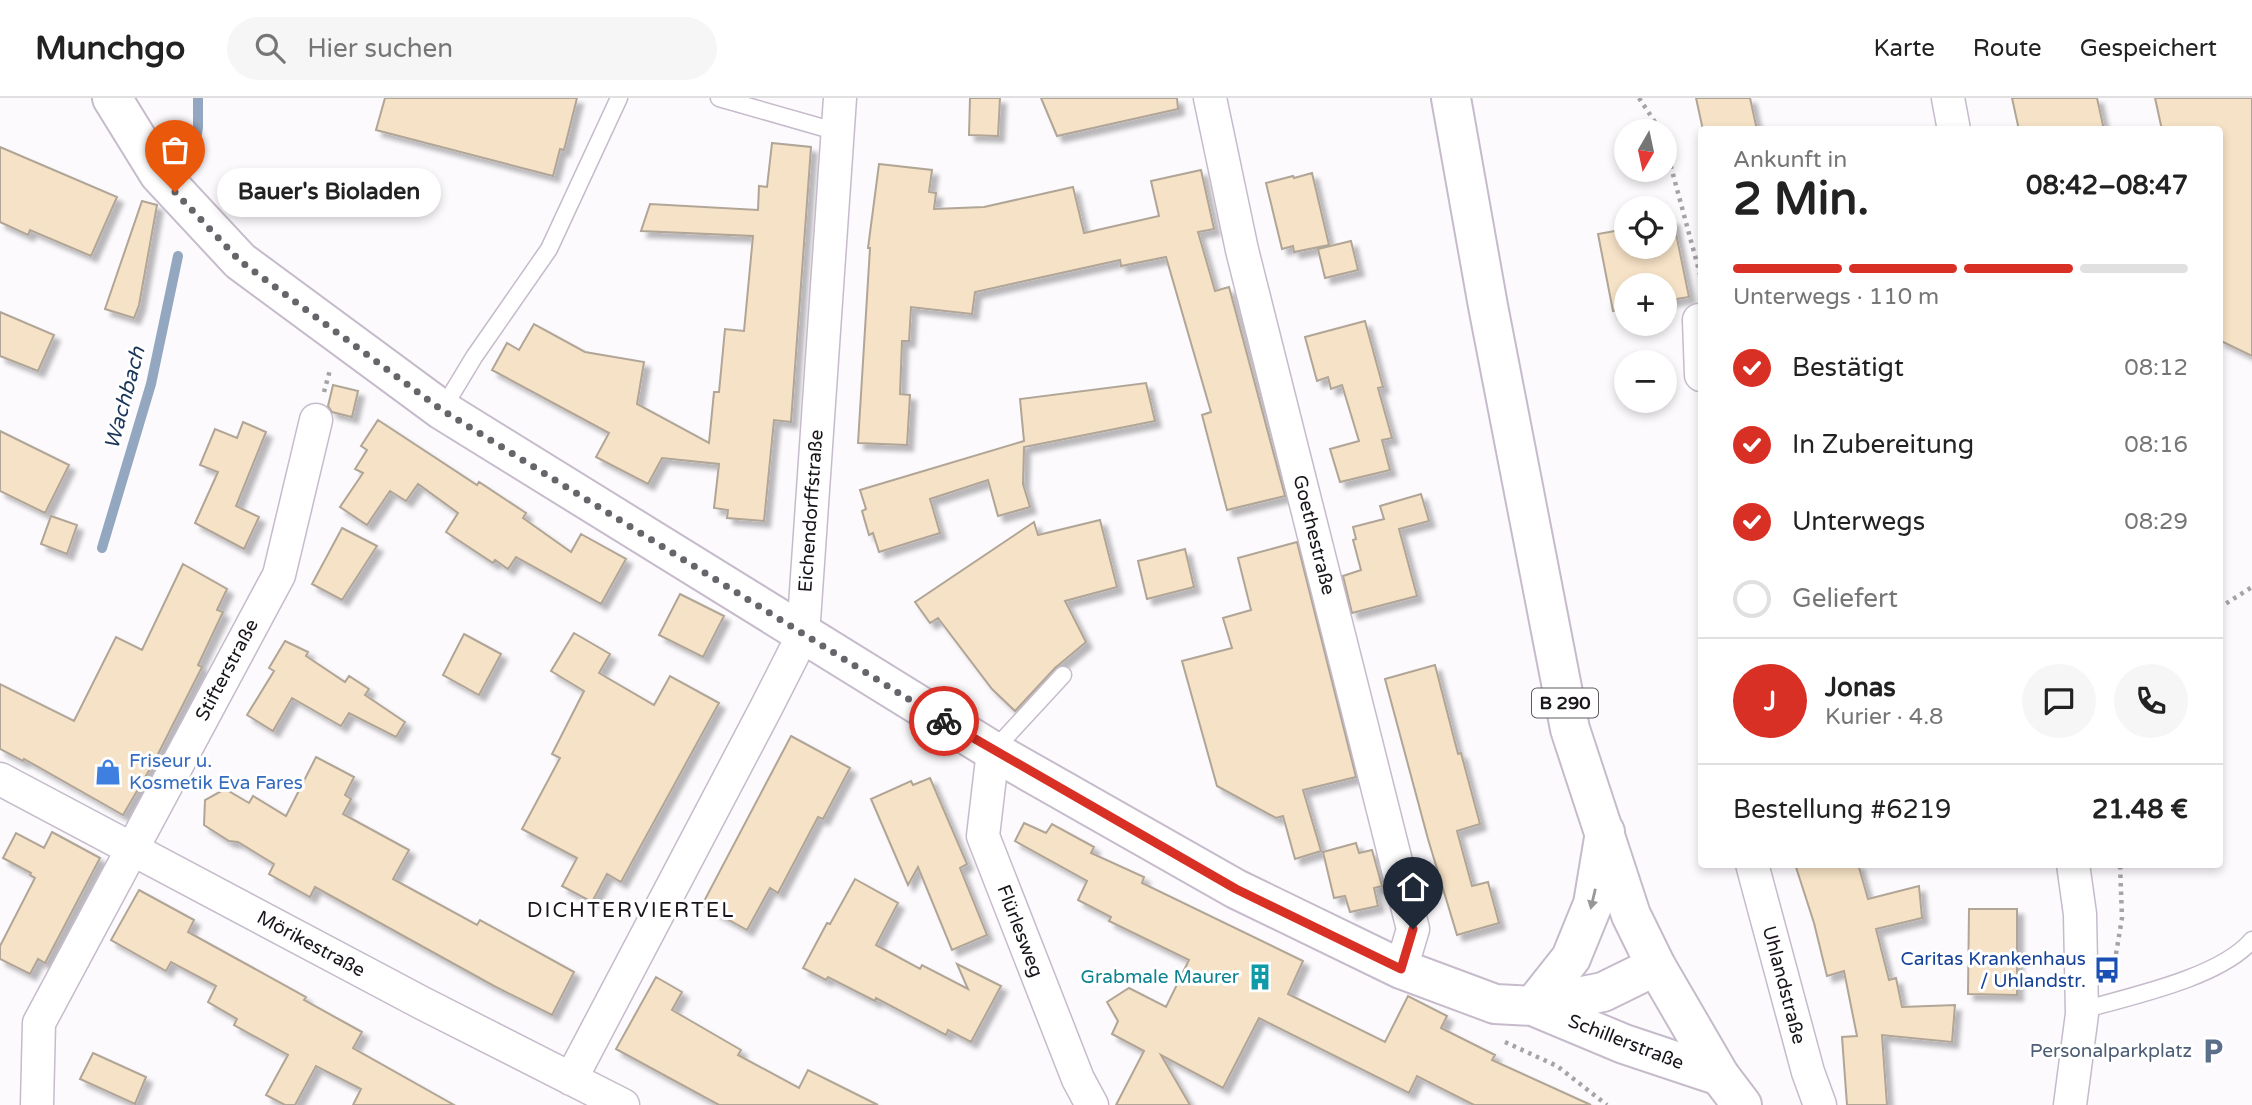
<!DOCTYPE html>
<html lang="de">
<head>
<meta charset="utf-8">
<style>
	:root { --surface:#fff; --page:#f6f6f6; --text:#222; --muted:#767676; --line:#e0e0e0; --accent:#d93025 }
	body { margin:0; font-family:"Varela Round",sans-serif; background:var(--page); color:var(--text); height:100vh; display:flex; flex-direction:column; font-size:26px; white-space:nowrap }
	* { box-sizing:border-box; margin:0 }
	p { font-size:23px; color:var(--muted) }
	.icon { flex:none; width:38px; height:38px; fill:none; stroke:currentColor; stroke-width:2; stroke-linecap:round; stroke-linejoin:round }
	.map { position:relative; flex:1; overflow:hidden }
	.panel { position:absolute; left:1698px; top:28px; width:525px; height:742px; display:flex; flex-direction:column; background:var(--surface); border-radius:7px; box-shadow:0 4px 10px #0003 }
	.panel>* { flex:none }
	.needle { width:46px; rotate:189deg }
	.tools { position:absolute; left:1614px; top:21px; display:grid; gap:14px }
	.tools a { display:grid; place-items:center; width:63px; height:63px; border-radius:50%; background:var(--surface); box-shadow:0 4px 10px #0003; font-size:35px }
	.pin { position:absolute; display:grid; place-items:center; width:60px; height:60px; color:#fff; margin:-72px -30px; border-radius:50% 50% 50% 0; rotate:-45deg; box-shadow:0 0 7px #0007 }
	.pin .icon { rotate:45deg }
	.courier { position:absolute; display:grid; place-items:center; width:70px; height:70px; margin:-35px; border:5px solid #d93025; border-radius:50%; background:#fff; color:#222; box-shadow:0 2px 9px #0007 }
	.bubble { position:absolute; height:49px; border-radius:24px; background:var(--surface); box-shadow:0 4px 10px #0003; font-size:23px; font-weight:700; line-height:49px; text-align:center }
	.headline em { font-style:normal; font-weight:700 }
	.headline div { display:flex; flex-direction:column-reverse }
	.headline { display:flex; align-items:center; justify-content:space-between; height:119px; padding:0 35px }
	h1 { font-size:46px; font-weight:700; line-height:52px }
	.bar { display:grid; grid-template-columns:repeat(4,1fr); gap:10px 7px; align-content:center; height:84px; padding:0 35px }
	.bar i { height:9px; border-radius:5px; background:var(--line) }
	.bar .active { background:var(--accent) }
	.bar p { grid-column:span 4 }
	.line { display:flex; align-items:center; gap:18px; padding:0 35px; border-top:2px solid var(--line) }
	.line div { flex:1 }
	.round { display:grid; place-items:center; flex:none; width:74px; height:74px; border-radius:37px; background:var(--page) }
	ol { padding:0 35px; list-style:none }
	li { display:flex; align-items:center; gap:21px; height:77px }
	li p { margin-inline-start:auto }
	li .icon { padding:7px; border-radius:50%; background:var(--accent); color:#fff; stroke-width:4 }
	li:last-child { color:var(--muted) }
	li i { width:38px; height:38px; border:4px solid var(--line); border-radius:50% }
	header { display:flex; align-items:center; gap:42px; box-sizing:border-box; height:98px; padding:0 35px; background:var(--surface); border-bottom:2px solid var(--line) }
	header strong { font-size:33px }
	nav { display:flex; gap:38px; margin-inline-start:auto; font-size:24px }
	.search { width:490px; height:63px; background:var(--page); display:flex; align-items:center; gap:18px; box-sizing:border-box; padding:0 24px; border-radius:38px; color:var(--muted); font-size:26px }
	.map>svg:first-child { display:block }
	.lines { fill:none; stroke-linecap:round; stroke-linejoin:round }
	.stream { stroke:#94a7c1; stroke-width:10 }
	.building { fill:#f6e2c6; stroke:#b0a596; stroke-width:2; filter:url(#shadow) }
	.service-casing { stroke:#c6bbcb; stroke-width:19 }
	.minor-casing { stroke:#c6bbcb; stroke-width:35 }
	.tertiary-casing { stroke:#c6bbcb; stroke-width:42 }
	.primary-casing { stroke:#c6bbcb; stroke-width:42 }
	.path { stroke:#a6a3a8; stroke-width:4.5; stroke-dasharray:3.5 5; stroke-linecap:butt }
	.service { stroke:#fff; stroke-width:16 }
	.minor { stroke:#fff; stroke-width:32 }
	.tertiary { stroke:#fff; stroke-width:38 }
	.primary { stroke:#fff; stroke-width:38 }
	.oneway { fill:#989698 }
	.done { stroke:#68656a; stroke-width:7; stroke-dasharray:0 12.6 }
	.route { stroke:#d93025; stroke-width:9 }
	.labels { text-anchor:middle; dominant-baseline:central; stroke-width:6; stroke-linejoin:round; paint-order:stroke }
	.shield { fill:#fff; stroke:#5e5b5f; stroke-width:2 }
	.shield-label { font-size:18px; font-weight:bold; fill:#19151b }
	.street-label { font-size:19px; fill:#19151b; stroke:#fff }
	.shop-label { font-size:19px; fill:#366cbe; stroke:#fff; text-anchor:start }
	.transit-label { font-size:19px; fill:#164399; stroke:#fff; text-anchor:end }
	.culture-label { font-size:19px; fill:#0d838f; stroke:#fff; text-anchor:end }
	.service-label { font-size:19px; fill:#4e5e75; stroke:#fff; text-anchor:end }
	.water-label { font-size:21px; font-style:italic; fill:#1b365b; stroke:#fff }
	.neighbourhood-label { font-size:21px; letter-spacing:2px; fill:#19151b; stroke:#fff }
</style>
</head>
<body>
<header>
<strong>Munchgo</strong>
<div class="search"><svg class="icon" aria-label="search" viewBox="0 0 24 24"><circle cx="10" cy="10" r="6"/><path d="M15 15l6 6"/></svg>Hier suchen</div>
<nav><a>Karte</a><a>Route</a><a>Gespeichert</a></nav>
</header>
<div class="map">
<svg width="2252" height="1007" viewBox="0 0 2252 1007">
	<defs>
		<filter id="shadow"><feDropShadow dx="6" dy="6" stdDeviation="2" flood-color="#0004"/></filter>
	</defs>
	<rect width="100%" height="100%" fill="#fcfafd"/>
	<g class="lines">
		<path class="stream" d="M195,49l3,-20v-29
			M102,450l49,-164 27,-128"/>
	</g>
	<path class="building" d="M385,0h192l-13,52 -4,-1 -7,27 -177,-46z
		M970,0h30l-2,38 -29,-1z
		M1041,0h136l1,11 -121,27z
		M1696,0h54l7,32h-54z
		M2012,0h85l7,32h-85z
		M2155,0h97v258l-33,-16v-210h-57z
		M772,45l39,4 -20,275 -17,-2 -10,101 -37,-3 1,-8 -14,-2 5,-44 -57,-6 -14,26 -52,-27 13,-24 -117,-63 15,-27 12,7 15,-26 51,28 59,10 -7,42 72,39 5,-51h5l6,-63 19,2 9,-95 -112,-5 9,-27 108,6 1,-24 8,1z
		M0,49l117,50 -26,59 -61,-26 -2,5 -28,-13z
		M879,66l53,6 -3,22 7,1 -2,16 50,-2 89,-20 11,46 75,-17 -8,-35 50,-11 13,59 -16,3 17,59 14,-4 56,209 -58,14 -25,-95 9,-3 -45,-155 -45,9 -1,-6 -145,32 -3,22 -61,-7 -2,34h-7l-2,53 10,1 -3,50 -49,-2 12,-195h-2z
		M1312,75l17,72 -35,7 -1,-6 -11,3 -16,-66 27,-7 1,2z
		M142,103l15,4 -18,100 -5,13 -29,-9z
		M1673,121l16,78 -25,4v-16h-38v24l-13,2 -15,-77 28,-5v18h38v-26z
		M1351,143l7,29 -33,8 -7,-29z
		M0,214l54,23 -16,36 -38,-15z
		M1365,223l18,66 -5,1 14,50 -10,2 8,30 -50,12 -10,-33 29,-8 -17,-56 -11,4 -3,-12 -11,4 -12,-44z
		M1146,285l9,38 -131,26 -1,37 7,23 -32,9 -10,-36 -58,19 10,34 -61,19 -6,-19 -4,2 -7,-24 4,-2 -6,-19 164,-49 -4,-42z
		M333,287l25,6 -6,26 -20,-5 -4,-6z
		M378,322l99,65 2,-3 47,31 -3,5 48,34 10,-18 45,25 -25,45 -85,-47 -8,12 -13,-9 -2,3 -47,-31 12,-19 -40,-29 -12,17 -16,-10 -23,34 -27,-18 23,-34 -8,-4 12,-19 -6,-4z
		M243,324l23,10 -30,74 23,11 -15,32 -49,-26 23,-51 -18,-7 15,-36 22,9z
		M0,333l69,34 -24,48 -45,-22z
		M1421,396l8,27 -30,8 18,67 -65,17 -9,-37 18,-6 -8,-30 3,-1 -3,-12 31,-8 -4,-13z
		M51,418l26,9 -10,29 -26,-10z
		M1100,422l17,67 -52,14 21,41 -31,26 -40,43 -23,-22 -54,-71 -8,5 -15,-21 119,-80 4,13z
		M342,430l35,18 -35,54 -30,-16z
		M1297,444l59,235 -53,13 18,61 -26,8 -12,-43 -7,2 -59,-32 -35,-125 50,-13 -9,-30 28,-8 -13,-52z
		M1185,451l9,38 -47,12 -9,-38z
		M183,466l44,25 -10,21 6,2 -25,53 4,2 -48,95 -31,53 -99,-56 -1,2 -23,-12v-65l74,37 42,-84 26,13z
		M680,496l44,22 -21,41 -44,-22z
		M574,535l36,21 -11,19 55,32 16,-29 49,27 -98,179 -14,-8 -15,28 -30,-16 15,-28 -55,-29 38,-71 -8,-4 32,-63 -33,-20z
		M464,536l37,20 -22,41 -36,-20z
		M285,543l23,11 -2,4 39,26 4,-6 20,13 -4,6 40,27 -9,15 -47,-24 -8,13 -49,-28 -19,33 -26,-16 27,-44 -5,-3z
		M1435,567l23,89 3,-1 19,71 -23,7 15,55 16,-4 11,41 -42,12 -29,-96 -43,-160z
		M791,638l59,32 -27,51 -5,-2 -40,76 -8,-5 -23,42 -45,-25z
		M316,659l38,20 -9,18 6,4 -8,15 66,36 -16,29 84,46 3,-5 94,52 -22,43 -58,-29 -179,-99 -5,10 -41,-23 5,-10 -36,-22 -9,-1 -25,-16 1,-25 20,-11 24,14 4,-7 33,20z
		M930,680l37,86 -7,4 27,67 -35,15 -34,-83 -10,18 -37,-86 40,-18 2,4z
		M1024,725l22,10 6,-9 42,23 -3,6 53,24 -2,6 161,78 -15,33 97,48 23,-46 39,20 -6,12 54,27 -3,5 99,45h-117l-57,-29 -8,17 -150,-75 -36,70 -62,-33 29,50h-74l28,-54 -32,-17 6,-13 -11,-19 22,-14 37,19 23,-47 -80,-39 2,-4 -33,-17 9,-19 -72,-40z
		M52,734l48,26 -55,105 -7,-4 -8,15 -30,-15v-13l35,-68 -5,-3 1,-2 -28,-15 13,-25 28,15z
		M1356,745l3,10 13,-3 10,36 -8,2 4,18 -28,6 -5,-16 -11,2 -11,-46z
		M1795,766h63l10,35 51,-13 3,32 -46,11 13,51 7,-2 6,29 53,-2 -3,37 -70,-7 5,70h-40l-5,-68 15,-1 -13,-65 -17,5 -13,-53z
		M855,781l43,24 -22,42 44,24 2,-4 46,24 -11,-25 44,22 -30,56 -23,-12 -2,5 -70,-37 -1,3 -47,-24 -2,3 -23,-12 24,-45 3,1z
		M139,792l55,30 -6,12 118,65 -2,3 58,32 -9,16 101,57h-101l8,-16 -45,-23 -21,39h-10l-19,-10 22,-40 -54,-30 3,-6 -29,-17 8,-16 -45,-24 -5,9 -55,-31z
		M1969,811h48v86l-49,-1z
		M656,879l26,15 -10,18 69,40 -3,5 61,33 9,-18 70,35h-159l-103,-56z
		M93,955l53,24 -11,27 -55,-25z"/>
	<g class="lines">
		<g class="service-casing">
			<path id="service" d="M719,0l119,34
				M442,312l32,-53 75,-108 70,-151
				M993,653l70,-76
				M2082,916l4,-5c46,-13 135,-32 166,-69"/>
		</g>
		<g class="minor-casing">
			<path id="minor" d="M1210,0l32,152 171,679 -12,40
				M1948,0l6,32
				M1701,277l-2,-55h2
				M993,653l-10,85 95,243 14,26
				M0,681l422,224 201,102
				M1752,766l56,208 12,33
				M571,981l195,-371 37,-73 37,-537
				M37,1007l2,-82 240,-448 37,-155
				M2070,1007l12,-91 -2,-100 -7,-50"/>
		</g>
		<g class="tertiary-casing">
			<path id="tertiary" d="M112,0l47,76 81,87 202,149 551,341 243,138 165,80 94,35 38,2 70,-14 53,-26
				M1533,908l91,38 96,32
				M1533,908l38,-48 22,-54 12,-72"/>
		</g>
		<g class="primary-casing">
			<path id="primary" d="M1451,0l37,208 82,423 61,186 25,51 64,110 22,29"/>
		</g>
		<path class="path" d="M1639,0l22,33
			M1664,43l37,137
			M324,294l6,-22
			M2219,510l33,-21
			M2116,856l6,-36 -2,-54
			M1505,944l52,24 50,39"/>
		<use href="#service" class="service"/>
		<use href="#minor" class="minor"/>
		<use href="#tertiary" class="tertiary"/>
		<use href="#primary" class="primary"/>
	</g>
	<defs><path id="oneway-solid" d="M-6-.8H1V-3.2L6.5 0L1 3.2V.8H-6Z" transform="scale(1.75)"/></defs>
	<use class="oneway" href="#oneway-solid" transform="translate(1593 801) rotate(103)"/>
	<g class="lines">
		<path class="done" d="M175,94l65,69 202,149 502,311"/>
		<path class="route" d="M944,623l292,168 165,80 12,-40"/>
	</g>
	<defs>
		<g id="shop-bare" transform="scale(2.1)"><path d="M-5-2.5h2.3a2.7 3.5 0 0 1 5.4 0H5L5.5 6h-11ZM-1.5-2.5h3a1.5 2.3 0 0 0-3 0Z" fill="#3f7fe0" stroke="#fff" stroke-width="2.5" paint-order="stroke"/></g>
		<g id="bus-bare" transform="scale(2.1)"><path d="M-5-6H5V4H4V6H2V4H-2V6H-4V4H-5ZM-3.5-4V0h7V-4ZM-3.5 1.2v1.5H-2V1.2ZM2 1.2v1.5H3.5V1.2Z" fill="#1a4fb4" stroke="#fff" stroke-width="2.5" paint-order="stroke"/></g>
		<g id="building-bare" transform="scale(2.1)"><path d="M-4-6H4V6H1V3H-1V6H-4ZM-2.5-4.3h1.7v1.8h-1.7ZM.8-4.3h1.7v1.8H.8ZM-2.5-1h1.7V.8h-1.7ZM.8-1h1.7V.8H.8Z" fill="#0f9aa8" stroke="#fff" stroke-width="2.5" paint-order="stroke"/></g>
		<g id="parking-bare" transform="scale(2.1)"><path d="M-3.5-5.5H1a3.5 3.5 0 0 1 0 7H-1V5.5H-3.5ZM-1-3.4V-.6H.8a1.4 1.4 0 0 0 0-2.8Z" fill="#5c6f8a" stroke="#fff" stroke-width="2.5" paint-order="stroke"/></g>
	</defs>
	<g fill-rule="evenodd">
		<use href="#shop-bare" x="108" y="674"/>
		<use href="#bus-bare" x="2107" y="872"/>
		<use href="#building-bare" x="1260" y="879"/>
		<use href="#parking-bare" x="2213" y="953"/>
	</g>
	<g class="labels">
		<rect class="shield" x="1532" y="590.5" width="66" height="29" rx="5"/>
		<g class="shield-label">
			<text x="1565" y="605">B 290</text>
		</g>
		<g class="street-label">
			<text transform="translate(811 413) rotate(-86)">Eichendorffstraße</text>
			<text transform="translate(1314 437) rotate(76)">Goethestraße</text>
			<text transform="translate(227 572) rotate(-62)">Stifterstraße</text>
			<text transform="translate(1020 833) rotate(69)">Flürlesweg</text>
			<text transform="translate(311 846) rotate(28)">Mörikestraße</text>
			<text transform="translate(1784 887) rotate(75)">Uhlandstraße</text>
			<text transform="translate(1626 944) rotate(21)">Schillerstraße</text>
		</g>
		<g class="shop-label">
			<text x="129" y="663">Friseur u.<tspan x="129" dy="22">Kosmetik Eva Fares</tspan></text>
		</g>
		<g class="transit-label">
			<text x="2086" y="861">Caritas Krankenhaus<tspan x="2086" dy="22">/ Uhlandstr.</tspan></text>
		</g>
		<g class="culture-label">
			<text x="1239" y="879">Grabmale Maurer</text>
		</g>
		<g class="service-label">
			<text x="2192" y="953">Personalparkplatz</text>
		</g>
		<g class="water-label">
			<text transform="translate(125 300) rotate(-75)">Wachbach</text>
		</g>
		<g class="neighbourhood-label">
			<text x="631" y="812">DICHTERVIERTEL</text>
		</g>
	</g>
</svg>
<div class="tools">
<a><svg class="needle" viewBox="-14 -14 28 28"><path d="M0-13l5 13h-10z" fill="#e53935"/><path d="M0 13l5-13h-10z" fill="#767676"/></svg></a>
<a><svg class="icon" aria-label="locate" viewBox="0 0 24 24"><circle cx="12" cy="12" r="6"/><path d="M12 2v4M12 18v4M2 12h4M18 12h4"/></svg></a>
<a>+</a>
<a>−</a>
</div>
<div class="pin" style="left:175px;top:94px;background:#ea580c"><svg class="icon" aria-label="bag" viewBox="0 0 24 24"><path d="M5 8h14l-1 12H6zM9 8a3 3 0 0 1 6 0"/></svg></div>
<div class="pin" style="left:1413px;top:831px;background:#1f2937"><svg class="icon" aria-label="home" viewBox="0 0 24 24"><path d="M3 11l9-7 9 7M6 9v11h12V9"/></svg></div>
<div class="courier" style="left:944px;top:623px"><svg class="icon" aria-label="bike" viewBox="0 0 24 24"><circle cx="6" cy="16" r="4"/><circle cx="18" cy="16" r="4"/><path d="M6 16l4-8h5l3 8M10 8l3 8H6M13 5h3"/></svg></div>
<div class="bubble" style="left:217px;top:70px;width:224px">Bauer's Bioladen</div>
<section class="panel">
<div class="headline"><div><h1>2 Min.</h1><p>Ankunft in</p></div><em>08:42–08:47</em></div>
<div class="bar"><i class="active"></i><i class="active"></i><i class="active"></i><i></i><p>Unterwegs · 110 m</p></div>
<ol>
<li><svg class="icon" aria-label="check" viewBox="0 0 24 24"><path d="M5 12l5 5 9-10"/></svg>Bestätigt<p>08:12</p></li>
<li><svg class="icon" aria-label="check" viewBox="0 0 24 24"><path d="M5 12l5 5 9-10"/></svg>In Zubereitung<p>08:16</p></li>
<li><svg class="icon" aria-label="check" viewBox="0 0 24 24"><path d="M5 12l5 5 9-10"/></svg>Unterwegs<p>08:29</p></li>
<li><i></i>Geliefert</li>
</ol>
<div class="line" style="height:126px"><b class="round" style="background:var(--accent);color:#fff">J</b><div><b>Jonas</b><p>Kurier · 4.8</p></div><a class="round"><svg class="icon" aria-label="chat" viewBox="0 0 24 24"><path d="M4 5h16v11H9l-5 4z"/></svg></a><a class="round"><svg class="icon" aria-label="phone" viewBox="0 0 24 24"><path d="M5 4h4l2 5-3 2q2 4 5 5l2-3 5 2v4C11 20 4 13 5 4z"/></svg></a></div>
<div class="line" style="height:91px"><div>Bestellung #6219</div><b>21.48 €</b></div>
</section>
</div>
</body>
</html>
